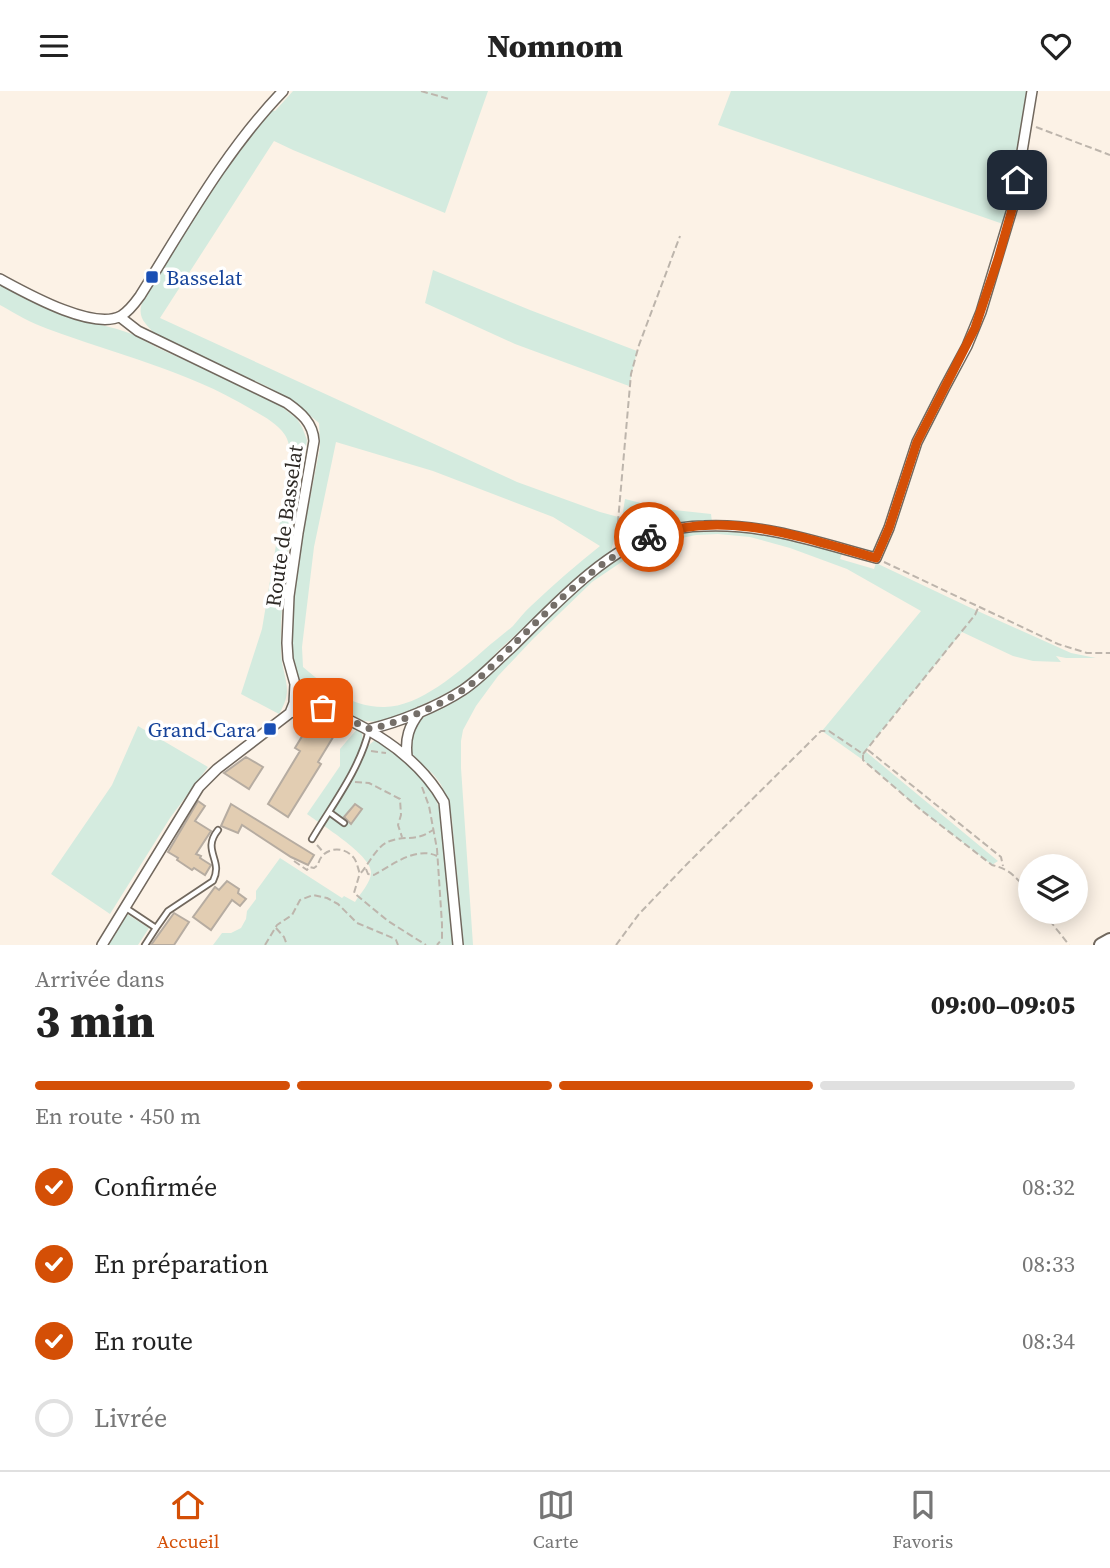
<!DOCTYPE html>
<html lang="fr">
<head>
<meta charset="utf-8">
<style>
	:root { --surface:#fff; --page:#f6f6f6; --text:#222; --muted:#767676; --line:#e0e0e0; --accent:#d44f06 }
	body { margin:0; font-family:"Source Serif 4",serif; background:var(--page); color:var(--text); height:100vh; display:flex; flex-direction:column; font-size:26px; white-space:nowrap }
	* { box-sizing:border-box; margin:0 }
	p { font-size:23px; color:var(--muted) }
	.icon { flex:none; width:38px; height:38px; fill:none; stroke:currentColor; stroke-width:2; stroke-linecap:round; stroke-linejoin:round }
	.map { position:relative; height:854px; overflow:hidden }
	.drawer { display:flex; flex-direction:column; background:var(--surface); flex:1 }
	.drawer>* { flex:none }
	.controls { position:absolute; left:1018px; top:763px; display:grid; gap:14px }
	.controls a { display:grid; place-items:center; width:70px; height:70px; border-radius:50%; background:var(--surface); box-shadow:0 4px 18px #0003; font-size:35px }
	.pin { position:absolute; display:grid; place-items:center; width:60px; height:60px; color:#fff; margin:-30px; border-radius:14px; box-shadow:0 4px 10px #0006 }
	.courier { position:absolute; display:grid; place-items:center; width:70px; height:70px; margin:-35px; border:5px solid #d44f06; border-radius:50%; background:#fff; color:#222; box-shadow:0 2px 9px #0007 }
	.summary em { font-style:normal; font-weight:800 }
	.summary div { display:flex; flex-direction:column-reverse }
	.summary { display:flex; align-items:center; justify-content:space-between; height:119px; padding:0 35px }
	h1 { font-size:46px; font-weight:800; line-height:52px }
	.bar { display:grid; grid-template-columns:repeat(4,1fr); gap:10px 7px; align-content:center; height:84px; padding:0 35px }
	.bar i { height:9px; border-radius:5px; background:var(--line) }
	.bar .current { background:var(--accent) }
	.bar p { grid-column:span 4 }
	ol { padding:0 35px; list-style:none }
	li { display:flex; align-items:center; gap:21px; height:77px }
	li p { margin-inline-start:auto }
	li .icon { padding:7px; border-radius:50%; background:var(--accent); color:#fff; stroke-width:4 }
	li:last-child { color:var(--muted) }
	li i { width:38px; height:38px; border:4px solid var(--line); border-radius:50% }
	header { display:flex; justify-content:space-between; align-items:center; height:91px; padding:0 35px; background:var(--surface); font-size:32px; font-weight:800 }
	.menu { display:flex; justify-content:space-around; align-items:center; height:98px; border-top:2px solid var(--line); background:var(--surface); font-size:19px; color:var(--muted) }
	.menu a { display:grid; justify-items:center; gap:4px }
	.menu .current { color:var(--accent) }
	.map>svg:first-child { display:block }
	.green { fill:#d4ebdf; fill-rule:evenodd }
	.building { fill:#e2cdb2; stroke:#b6aca1; stroke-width:2 }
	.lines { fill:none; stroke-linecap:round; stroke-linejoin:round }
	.lane-casing { stroke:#71685e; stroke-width:8 }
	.street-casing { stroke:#71685e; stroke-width:12 }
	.secondary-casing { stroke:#71685e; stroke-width:16 }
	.path { stroke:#bdb5ac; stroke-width:2; stroke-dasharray:7 3.5; stroke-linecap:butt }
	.lane { stroke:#fff; stroke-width:4.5 }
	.street { stroke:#fff; stroke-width:9 }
	.secondary { stroke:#fff; stroke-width:12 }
	.done { stroke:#756f69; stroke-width:7; stroke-dasharray:0 12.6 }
	.route { stroke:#d44f06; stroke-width:9 }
	.transit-dot { fill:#1a4fb4; stroke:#fff; stroke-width:2.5 }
	.labels { text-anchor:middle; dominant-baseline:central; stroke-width:7; stroke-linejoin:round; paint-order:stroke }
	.transit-label { font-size:21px; fill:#164399; stroke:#fff; text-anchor:start }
	.street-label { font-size:21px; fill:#2d2925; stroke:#fff }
</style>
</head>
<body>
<header><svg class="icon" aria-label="menu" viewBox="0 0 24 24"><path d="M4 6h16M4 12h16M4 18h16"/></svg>Nomnom<svg class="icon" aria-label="heart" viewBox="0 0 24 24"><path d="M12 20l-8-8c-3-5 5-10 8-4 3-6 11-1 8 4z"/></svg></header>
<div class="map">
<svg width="1110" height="854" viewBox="0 0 1110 854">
	<rect width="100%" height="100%" fill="#fcf2e6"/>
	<path class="green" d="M293,0h195l-43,122 -152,-63 -19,-9 -114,177 357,164 83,30 22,6 3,-19 40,10 46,5 1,8c-38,2 -53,3 -87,22l-10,-8 -4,15 -6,6 -31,25 -74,67 -25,26 -16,12 -59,29 -21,6 -15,-1 -38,-19 -21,-15 -6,-9 -6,-20 -1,-42 4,-39 10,-59 14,-71 -1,-24 -24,-20 -25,-15 -115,-54c-9,-10 -18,-16 -13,-31 39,-67 81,-133 129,-193l4,1zM336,351l97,29 120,46 47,29c-24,19 -47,39 -69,60 -7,6 -12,13 -18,20 -9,8 -20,16 -29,24 -25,22 -66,58 -101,57 -33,0 -56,-20 -80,-40l-1,-20 12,-100z
		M731,0h298l-26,133 -285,-99z
		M433,179l97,40 107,41 -8,35 -114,-42 -90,-41z
		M0,192l70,34 47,12 15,5 26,14 51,23 72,35 16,13 5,8 5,13 -1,7c-11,67 -27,136 -25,205 1,26 14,36 -2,62l-38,-20 21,-65 28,-168c0,-9 0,-18 -5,-26 -8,-12 -22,-19 -34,-26 -65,-39 -133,-54 -203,-80 -17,-6 -32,-15 -48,-24z
		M720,437l57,7 65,18 -2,6 34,10 2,-6 95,45 100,45 25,5h-30l-10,-2 5,6 -28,-1 -20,-5 -51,-24 -97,119 133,110 -6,4 -71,-55 -58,-50 -41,-29 99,-120 -74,-42 -57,-21 -40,-11 -32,-3 -22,1 -34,7 -14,5 -25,14 -31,21 -59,57 -35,37 -22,30 -13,24 -2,11v27l12,177h-11l-10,-126c-3,-14 -6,-29 -15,-40 -12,-17 -35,-21 -25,-47 9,-23 28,-22 45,-35 11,-8 22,-19 32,-28 23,-21 45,-41 68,-61 27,-25 56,-51 90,-67 23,-11 48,-11 73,-13z
		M138,635l70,41 -38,51 -60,96 -59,-40 61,-89z
		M357,638l5,4 1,9 6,3 6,-5 6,2c25,21 50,36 59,69l13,134h-240l9,-12h9l10,-5 5,-9 1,-8 9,-12v-8l24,-33 62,40 2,-2 11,6c5,-8 16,-20 16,-29 2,-17 -51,-49 -64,-59l33,-48v-17z
		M127,823l22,14 -11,17h-30z"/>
	<path class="building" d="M315,624l23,14 -20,33 3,2 -33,53 -20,-13 32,-53 -5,-3z
		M246,666l17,10 -14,22 -25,-16z
		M198,710l7,5 -10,15 16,10 -15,23 5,2 -1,2 11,7 -6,10 -11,-7 -2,2 -15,-10 1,-2 -10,-6z
		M231,713l83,51 -6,10 -17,-8 -49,-32 -4,8 -17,-7z
		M355,713l7,5 -11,15 -7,-7z
		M227,790l12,8 -1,4 8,6 -6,7 -8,-6 -21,30 -18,-13 22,-30 4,3z
		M174,822l15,9 -15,23h-23z"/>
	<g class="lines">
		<g class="lane-casing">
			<path id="lane" d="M329,721l15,11
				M312,748c20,-34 48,-70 57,-109
				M126,817l30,20 12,-17 45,-30c11,-21 -12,-30 5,-51
				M145,854l11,-17"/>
		</g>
		<g class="street-casing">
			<path id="street" d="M0,188c26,14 93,52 121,37 8,-5 14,-13 19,-20 44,-70 85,-145 143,-205
				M295,593l28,24
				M290,622c10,-3 22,-7 32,-5 8,1 17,7 25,11 40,19 75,44 97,83l14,143
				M370,638c29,-7 67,-22 93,-39 18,-12 32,-28 48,-42 40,-39 92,-97 146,-114 15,-5 31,-8 47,-8 60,-3 116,17 172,32l13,-30 28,-86 28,-55 22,-41 14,-34 32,-106 19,-115
				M407,665c-2,-18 2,-30 13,-44
				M102,854l97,-158 18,-18 73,-56 4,-10 1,-19 -7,-25 -1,-16 2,-47 9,-63 16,-92c-1,-18 -13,-28 -27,-38l-149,-72 -18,-14"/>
		</g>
		<g class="secondary-casing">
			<path id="secondary" d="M1101,854l9,-5"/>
		</g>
		<path class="path" d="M421,0l28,8
			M1036,36l74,28
			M616,453l15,-170 8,-29 41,-109
			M884,471l174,82 29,9h23
			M868,659l133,107 2,9
			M371,660l15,2
			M863,663l99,-123 13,-16 3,-7
			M355,691l14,1 31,16 1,16 -3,10 4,12
			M422,696l7,19 8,43 5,75v15l-5,6
			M317,754l7,8
			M294,770l13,9 2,-3 5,1 4,-3c3,-17 25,-21 36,-7 3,4 4,11 6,16 9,-10 17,-29 30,-33 17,-6 25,1 43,-11
			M366,778l2,5 6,1c18,-10 42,-29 63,-19
			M359,785l-5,17 34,28 38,24
			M1043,821l26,33
			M276,837l8,9 3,8
			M265,854l12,-20 15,-10 8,-15 13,-5 14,3 11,6 19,19 36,15 3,2 2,5
			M616,854l23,-31 48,-50 134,-133h8l34,23v6l58,50 71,55c21,5 26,15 39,31"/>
		<use href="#lane" class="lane"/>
		<use href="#street" class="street"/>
		<use href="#secondary" class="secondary"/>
	</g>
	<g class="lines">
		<path class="done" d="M323,617l47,21c28,-6 69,-23 93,-39 20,-13 36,-31 52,-47 40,-39 82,-83 134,-106"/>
		<path class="route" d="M649,446c75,-29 154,1 227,21l13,-30 28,-86 58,-114 23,-69 15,-53 4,-26"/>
	</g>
	<g class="transit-dot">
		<rect x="145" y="179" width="14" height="14" rx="3.5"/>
		<rect x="263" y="631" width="14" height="14" rx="3.5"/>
	</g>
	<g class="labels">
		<g class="transit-label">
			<text x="166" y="186">Basselat</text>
			<text x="256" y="638" text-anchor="end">Grand-Cara</text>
		</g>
		<g class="street-label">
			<text transform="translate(284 435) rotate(-82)">Route de Basselat</text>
		</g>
	</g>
</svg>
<div class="controls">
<a><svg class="icon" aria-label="layers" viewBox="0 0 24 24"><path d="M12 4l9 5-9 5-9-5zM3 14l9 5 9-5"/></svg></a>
</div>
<div class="pin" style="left:323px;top:617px;background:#ea580c"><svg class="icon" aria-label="bag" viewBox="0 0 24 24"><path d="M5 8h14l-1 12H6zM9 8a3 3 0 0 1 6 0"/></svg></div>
<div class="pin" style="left:1017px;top:89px;background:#1f2937"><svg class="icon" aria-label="home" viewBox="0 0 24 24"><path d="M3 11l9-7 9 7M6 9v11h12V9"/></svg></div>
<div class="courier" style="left:649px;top:446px"><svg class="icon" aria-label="bike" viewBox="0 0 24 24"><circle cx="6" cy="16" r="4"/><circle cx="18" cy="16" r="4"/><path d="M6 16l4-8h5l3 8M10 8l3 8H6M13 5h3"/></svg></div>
</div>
<section class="drawer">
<div class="summary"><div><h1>3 min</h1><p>Arrivée dans</p></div><em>09:00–09:05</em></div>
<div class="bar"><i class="current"></i><i class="current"></i><i class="current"></i><i></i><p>En route · 450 m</p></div>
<ol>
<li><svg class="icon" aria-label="check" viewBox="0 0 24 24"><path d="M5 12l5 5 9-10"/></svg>Confirmée<p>08:32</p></li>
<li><svg class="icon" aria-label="check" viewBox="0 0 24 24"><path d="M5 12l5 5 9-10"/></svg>En préparation<p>08:33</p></li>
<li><svg class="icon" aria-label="check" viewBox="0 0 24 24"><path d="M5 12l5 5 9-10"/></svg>En route<p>08:34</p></li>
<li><i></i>Livrée</li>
</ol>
</section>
<nav class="menu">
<a class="current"><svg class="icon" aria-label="home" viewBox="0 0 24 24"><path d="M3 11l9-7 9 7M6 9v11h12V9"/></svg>Accueil</a>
<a><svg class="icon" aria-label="map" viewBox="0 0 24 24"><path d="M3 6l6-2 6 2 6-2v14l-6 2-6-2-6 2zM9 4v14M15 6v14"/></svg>Carte</a>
<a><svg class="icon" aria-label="saved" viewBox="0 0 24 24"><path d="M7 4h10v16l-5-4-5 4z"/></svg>Favoris</a>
</nav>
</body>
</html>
